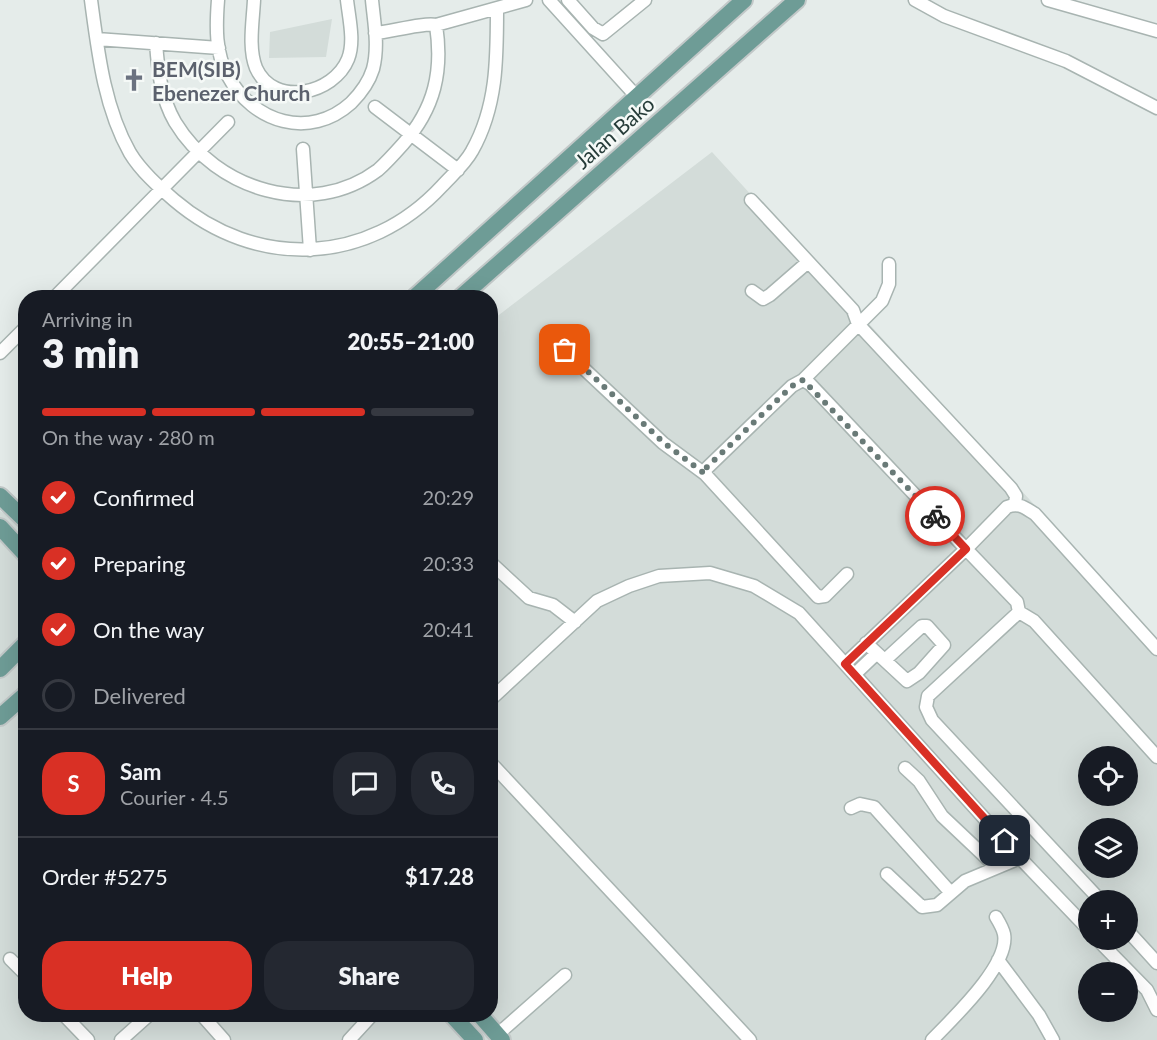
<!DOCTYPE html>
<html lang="en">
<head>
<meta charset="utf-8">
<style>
	:root { --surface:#171b24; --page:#242831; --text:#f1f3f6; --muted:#9ea1a6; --line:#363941; --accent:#d93025 }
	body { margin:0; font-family:Lato,sans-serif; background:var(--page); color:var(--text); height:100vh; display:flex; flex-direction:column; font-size:22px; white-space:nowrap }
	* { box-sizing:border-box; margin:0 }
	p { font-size:20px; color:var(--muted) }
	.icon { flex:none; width:33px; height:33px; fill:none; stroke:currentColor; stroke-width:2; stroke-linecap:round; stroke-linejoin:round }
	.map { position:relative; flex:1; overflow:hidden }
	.panel { position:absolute; left:18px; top:290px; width:480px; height:732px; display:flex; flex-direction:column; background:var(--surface); border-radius:24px; box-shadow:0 6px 24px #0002 }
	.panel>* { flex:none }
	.tools { position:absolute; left:1078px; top:746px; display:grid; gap:12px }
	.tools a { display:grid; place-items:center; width:60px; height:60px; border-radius:50%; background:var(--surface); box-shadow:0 6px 24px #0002; font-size:30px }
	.pin { position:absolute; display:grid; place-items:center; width:51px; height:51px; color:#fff; margin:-26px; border-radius:12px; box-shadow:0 3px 9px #0006 }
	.courier { position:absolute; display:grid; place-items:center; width:60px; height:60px; margin:-30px; border:4px solid #d93025; border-radius:50%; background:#fff; color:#222; box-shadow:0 2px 8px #0007 }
	.head em { font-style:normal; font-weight:800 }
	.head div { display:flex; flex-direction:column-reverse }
	.head { display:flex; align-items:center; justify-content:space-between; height:102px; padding:0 24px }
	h1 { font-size:39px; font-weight:800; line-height:45px }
	.bar { display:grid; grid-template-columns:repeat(4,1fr); gap:9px 6px; align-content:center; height:72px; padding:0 24px }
	.bar i { height:8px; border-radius:4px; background:var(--line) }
	.bar .active { background:var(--accent) }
	.bar p { grid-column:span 4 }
	.line { display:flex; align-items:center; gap:15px; padding:0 24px; border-top:2px solid var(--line) }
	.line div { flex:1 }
	.round { display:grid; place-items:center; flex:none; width:63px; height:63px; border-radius:24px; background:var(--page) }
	ol { padding:0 24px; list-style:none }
	li { display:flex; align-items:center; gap:18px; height:66px }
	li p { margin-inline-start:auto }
	li .icon { padding:6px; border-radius:50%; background:var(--accent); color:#fff; stroke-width:4 }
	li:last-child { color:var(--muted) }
	li i { width:33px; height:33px; border:3px solid var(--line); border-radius:50% }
	.cta { display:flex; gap:12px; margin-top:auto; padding:12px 24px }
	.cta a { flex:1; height:69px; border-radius:24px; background:var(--accent); color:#fff; font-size:24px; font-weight:800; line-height:69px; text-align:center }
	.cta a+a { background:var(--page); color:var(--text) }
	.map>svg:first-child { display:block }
	.built { fill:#d3dcd9; fill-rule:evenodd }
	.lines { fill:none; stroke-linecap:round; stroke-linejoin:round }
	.minor-casing { stroke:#a8b4b1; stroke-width:15 }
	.major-casing { stroke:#c2c8c8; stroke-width:20 }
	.minor { stroke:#fff; stroke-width:12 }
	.major { stroke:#6e9c96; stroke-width:16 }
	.done { stroke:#697a77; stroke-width:6; stroke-dasharray:0 10.8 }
	.route { stroke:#d93025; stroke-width:8 }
	.labels { text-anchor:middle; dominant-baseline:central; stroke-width:5; stroke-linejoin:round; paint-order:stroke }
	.worship-label { font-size:21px; font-weight:bold; fill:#5b616d; stroke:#f5f9f7; text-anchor:start }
	.street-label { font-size:21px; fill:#263c39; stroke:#f5f9f7 }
</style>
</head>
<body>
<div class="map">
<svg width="1157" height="1040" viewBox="0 0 1157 1040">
	<rect width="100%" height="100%" fill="#e5ecea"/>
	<path class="built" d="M332,19l-6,38 -57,1 1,-26z
		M712,152l445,487v401h-1157v-529l25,14 1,489h464l1,-693zM1089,756h39v39h-39zM1089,828h39v39h-39zM1089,900h39v39h-39zM1089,972h39v39h-39z"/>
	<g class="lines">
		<g class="minor-casing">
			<path id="minor" d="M91,0c7,52 13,107 39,153 11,18 28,33 44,47 82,70 194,66 268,-14 10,-11 23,-22 30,-35 25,-44 25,-92 25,-141
				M218,0c-2,26 -3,53 10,76 25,47 82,64 123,27 10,-10 18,-21 22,-34 6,-23 1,-47 -1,-69
				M254,0c-1,21 -6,48 2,68 18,40 78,26 92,-9 7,-17 1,-41 -1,-59
				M549,0l87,96
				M568,0l25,28 10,6 42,-34
				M915,0l29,16 122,45 91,47
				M1048,0l109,31
				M375,33c14,-1 51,-11 61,-8l90,-25
				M97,39l122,9
				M156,43c2,27 5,55 19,79 41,68 136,98 203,48 9,-8 17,-17 25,-26 32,-36 40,-73 33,-119
				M375,107l83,63
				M303,149l7,101
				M751,200l102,110 5,14 153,164 5,8 -1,8
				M752,291l11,8 7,-4 38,-33
				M55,297l173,-175
				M548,335l115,108 42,31
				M0,353l26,-26
				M803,380l7,4 156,165 -121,115
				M490,562l39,36 24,7 22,17
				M847,574l-22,22 -7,1 -113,-123 2,-6 85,-82 11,-6 79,-79 7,-17v-20
				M1019,612l15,9 123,136
				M866,643l41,38 12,-8 25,-28 -17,-19h-5l-37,34
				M855,674l21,-20
				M490,700l107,-99 32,-15 30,-10 51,-3 44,13 45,27 221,245 69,72
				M490,762l260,278
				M905,768l14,13 23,35 54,51
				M851,808l9,-4 14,3 77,86
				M887,874l35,33 15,-2 28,-24 55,-23
				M1100,900l-168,-180 -6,-13 2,-11 91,-84 -2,-10 -51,-53 41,-42c12,-5 18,1 28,7l122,135
				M1128,931l29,32
				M1097,939l50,51 10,20
				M10,959l16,16
				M998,960l41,55 14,25
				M63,1014l25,26
				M201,1014l23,26
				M497,1035l68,-60
				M121,1040l29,-26
				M349,1040l24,-26
				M932,1040c20,-21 78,-75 72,-106 -1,-5 -5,-12 -8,-17"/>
		</g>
		<g class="major-casing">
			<path id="major" d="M415,297l329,-297
				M461,297l336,-297
				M0,496l26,25
				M0,527l26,28
				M0,669l26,-26
				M0,717l26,-23
				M451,1014l24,26
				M479,1014l23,26"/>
		</g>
		<use href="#minor" class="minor"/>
		<use href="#major" class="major"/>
	</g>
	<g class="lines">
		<path class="done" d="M565,350l98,92 42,32 1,-6 86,-82 11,-6 132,136"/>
		<path class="route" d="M935,516l31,33 -121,115 160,177"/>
	</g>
	<defs>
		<g id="church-bare" transform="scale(1.8)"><path d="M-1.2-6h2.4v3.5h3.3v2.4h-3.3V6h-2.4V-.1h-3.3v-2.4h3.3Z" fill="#6b7280" stroke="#f5f9f7" stroke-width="2.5" paint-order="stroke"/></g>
	</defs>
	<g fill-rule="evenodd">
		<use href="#church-bare" x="134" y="80"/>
	</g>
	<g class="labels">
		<g class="worship-label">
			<text x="152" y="68">BEM(SIB)<tspan x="152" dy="24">Ebenezer Church</tspan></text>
		</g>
		<g class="street-label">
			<text transform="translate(614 132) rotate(-41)">Jalan Bako</text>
		</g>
	</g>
</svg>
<div class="tools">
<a><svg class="icon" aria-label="locate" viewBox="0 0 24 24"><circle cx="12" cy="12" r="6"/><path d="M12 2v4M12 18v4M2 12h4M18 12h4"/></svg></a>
<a><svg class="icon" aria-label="layers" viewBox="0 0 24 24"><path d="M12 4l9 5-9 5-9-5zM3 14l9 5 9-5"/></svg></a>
<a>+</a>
<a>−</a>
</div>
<div class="pin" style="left:565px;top:350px;background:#ea580c"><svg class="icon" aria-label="bag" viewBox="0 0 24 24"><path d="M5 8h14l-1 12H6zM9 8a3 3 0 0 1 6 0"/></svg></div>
<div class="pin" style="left:1005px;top:841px;background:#1f2937"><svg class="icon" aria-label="home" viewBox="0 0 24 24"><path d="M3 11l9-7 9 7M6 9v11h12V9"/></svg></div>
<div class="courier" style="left:935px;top:516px"><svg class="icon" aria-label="bike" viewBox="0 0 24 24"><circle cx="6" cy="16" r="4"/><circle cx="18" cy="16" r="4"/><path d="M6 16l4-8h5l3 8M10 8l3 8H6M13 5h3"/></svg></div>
<section class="panel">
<div class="head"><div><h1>3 min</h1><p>Arriving in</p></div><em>20:55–21:00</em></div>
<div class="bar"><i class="active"></i><i class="active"></i><i class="active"></i><i></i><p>On the way · 280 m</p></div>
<ol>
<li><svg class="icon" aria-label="check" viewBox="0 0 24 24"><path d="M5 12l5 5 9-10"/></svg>Confirmed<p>20:29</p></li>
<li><svg class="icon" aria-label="check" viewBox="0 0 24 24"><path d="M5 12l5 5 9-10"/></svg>Preparing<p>20:33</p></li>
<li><svg class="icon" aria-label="check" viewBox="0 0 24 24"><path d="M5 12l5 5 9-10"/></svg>On the way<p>20:41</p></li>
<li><i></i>Delivered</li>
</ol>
<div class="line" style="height:108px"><b class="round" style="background:var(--accent);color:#fff">S</b><div><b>Sam</b><p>Courier · 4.5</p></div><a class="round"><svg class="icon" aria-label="chat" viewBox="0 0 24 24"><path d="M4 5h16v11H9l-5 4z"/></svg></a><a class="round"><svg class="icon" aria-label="phone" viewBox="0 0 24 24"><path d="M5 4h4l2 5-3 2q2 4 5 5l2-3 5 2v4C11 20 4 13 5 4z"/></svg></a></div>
<div class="line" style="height:78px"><div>Order #5275</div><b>$17.28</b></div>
<div class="cta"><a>Help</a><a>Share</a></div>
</section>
</div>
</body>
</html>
